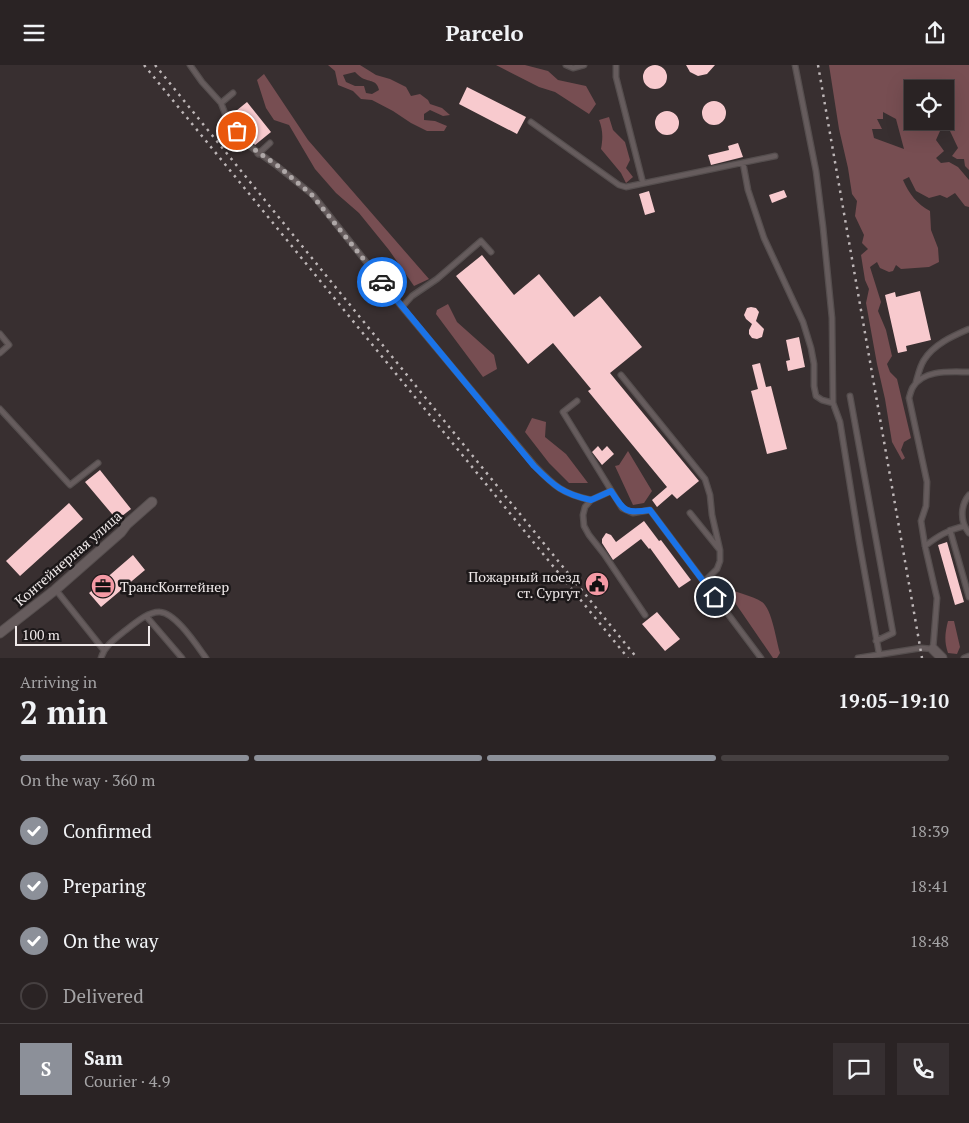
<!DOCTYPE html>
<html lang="en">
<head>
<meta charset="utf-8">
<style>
	:root { --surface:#2a2324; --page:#362f31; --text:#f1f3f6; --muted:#a5a4a6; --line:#464041; --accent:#8c9099 }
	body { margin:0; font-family:"PT Serif",serif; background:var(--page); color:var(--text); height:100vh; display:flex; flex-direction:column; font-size:19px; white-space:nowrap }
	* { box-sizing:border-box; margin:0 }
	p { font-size:16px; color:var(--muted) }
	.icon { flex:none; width:28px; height:28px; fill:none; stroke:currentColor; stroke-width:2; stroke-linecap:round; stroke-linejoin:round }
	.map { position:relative; height:593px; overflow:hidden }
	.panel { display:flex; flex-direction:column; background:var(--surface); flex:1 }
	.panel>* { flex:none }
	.fabs { position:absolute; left:904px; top:15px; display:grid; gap:10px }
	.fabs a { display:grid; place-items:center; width:50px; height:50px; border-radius:0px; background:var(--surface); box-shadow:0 5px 20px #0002,0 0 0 1px var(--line); font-size:25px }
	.scale { position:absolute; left:15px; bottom:12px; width:135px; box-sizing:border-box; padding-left:5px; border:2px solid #efe9e9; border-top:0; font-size:14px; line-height:18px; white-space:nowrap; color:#efe9e9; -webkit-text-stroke:4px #1c1819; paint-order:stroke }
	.pin { position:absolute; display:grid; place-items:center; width:42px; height:42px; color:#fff; margin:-21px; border:2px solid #fff; border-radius:50%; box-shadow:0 1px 5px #0007 }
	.courier { position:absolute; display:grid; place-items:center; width:50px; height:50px; margin:-25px; border:4px solid #1a73e8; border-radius:50%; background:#fff; color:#222; box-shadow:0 1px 6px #0007 }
	.head em { font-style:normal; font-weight:800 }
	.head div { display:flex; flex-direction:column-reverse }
	.head { display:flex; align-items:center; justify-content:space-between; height:85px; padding:0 20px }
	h1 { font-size:32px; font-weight:800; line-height:38px }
	.bar { display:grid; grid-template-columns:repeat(4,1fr); gap:8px 5px; align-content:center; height:60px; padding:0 20px }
	.bar i { height:6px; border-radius:4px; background:var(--line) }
	.bar .current { background:var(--accent) }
	.bar p { grid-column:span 4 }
	.line { display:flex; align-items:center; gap:12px; padding:0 20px; border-top:1px solid var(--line) }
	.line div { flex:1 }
	.round { display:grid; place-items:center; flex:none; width:52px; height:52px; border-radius:0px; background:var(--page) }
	ol { padding:0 20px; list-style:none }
	li { display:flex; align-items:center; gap:15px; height:55px }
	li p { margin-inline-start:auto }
	li .icon { padding:5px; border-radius:50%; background:var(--accent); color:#fff; stroke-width:4 }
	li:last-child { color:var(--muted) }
	li i { width:28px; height:28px; border:2px solid var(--line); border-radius:50% }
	header { display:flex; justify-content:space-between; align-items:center; height:65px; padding:0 20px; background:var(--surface); font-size:22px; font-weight:800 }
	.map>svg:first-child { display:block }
	.green { fill:#774e52; fill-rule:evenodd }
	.building { fill:#f8cace }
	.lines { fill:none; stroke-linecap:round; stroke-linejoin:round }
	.service-casing { stroke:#554e4e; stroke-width:7 }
	.minor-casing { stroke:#554e4e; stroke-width:11 }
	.service { stroke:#665c5d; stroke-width:4.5 }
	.minor { stroke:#665c5d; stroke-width:9 }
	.rail { stroke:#bdb6b7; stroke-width:2.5; stroke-dasharray:2.5 5; stroke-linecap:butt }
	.done { stroke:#afa8a8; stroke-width:5; stroke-dasharray:0 9 }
	.route { stroke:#1a73e8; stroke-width:6 }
	.labels { text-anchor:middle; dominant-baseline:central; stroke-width:5; stroke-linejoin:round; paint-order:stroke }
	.street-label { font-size:14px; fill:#efe9e9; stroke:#1c1819 }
	.poi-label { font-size:14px; fill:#efe9e9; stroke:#1c1819; text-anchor:end }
</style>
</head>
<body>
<header><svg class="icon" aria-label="menu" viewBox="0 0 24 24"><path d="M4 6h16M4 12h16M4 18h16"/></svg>Parcelo<svg class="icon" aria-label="share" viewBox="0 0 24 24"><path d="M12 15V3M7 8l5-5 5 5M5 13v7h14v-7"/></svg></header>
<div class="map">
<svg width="969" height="593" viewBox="0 0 969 593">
	<rect width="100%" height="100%" fill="#382f30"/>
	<path class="green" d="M328,0h32l16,10 14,4 16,8 5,9 9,-2 8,6 2,4 12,4 8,7 -7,1 -13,-6 -6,4v6l11,1 12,5 -3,5h-17l-16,-8 -18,-12 -21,-11 -11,-1 -8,-8 -15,-6 -3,-14zM355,7c2,2 4,4 7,6 8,4 15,2 17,12l-7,4 -6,-1 -2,-7h-9l-9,-4 -3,-7z
		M496,0h29l23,6 10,9 28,6 10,18 -7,10 -34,-22 -16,-5z
		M829,0h140v105l-4,-4 -1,-7h-7l-5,-3 6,-8 -8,-17 -10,-10h5v-32h-33v32h18l10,10 -4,9 8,11 -8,7 5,5 8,-1 9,5 11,13v27l-4,-1 -10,-13 -8,5 -7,-3 -11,3 -13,-7 -7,-14 -6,3c6,14 14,24 27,31l1,19 7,18 1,14 -10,5 -28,2 -5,-4 -3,6 -4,1 -9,-4 -3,-6 -7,5 11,35 -3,9 8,19 6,26 -5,8 3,8 7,7 14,59 -7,4 -3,8 4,8 -3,2 -10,-18 -7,-43 -8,-35 -11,-61 3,-14 -4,-9 -4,-25 7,-6 -6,-6 2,-8 -9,-19 2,-15 -5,-7 -4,-26 -9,-39zM883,47l13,7 8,30 -30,-11 -2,-9h10l-5,-10h6z
		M264,9l44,66 121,139 -15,7 -25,-36 -30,-37 -23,-20 -21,-24 -26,-44 -15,-5 -8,-12 -9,-28z
		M609,52l4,13 12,12 5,18 -4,8 7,9 -7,6 -5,-10 -20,-24c2,-11 2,-19 -2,-29z
		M448,239l9,18 37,33 3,14 -14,8 -47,-63 1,-4z
		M532,353l14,4 -1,15 21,17 22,29h-19l-20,-20 -24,-31z
		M628,386l24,40 -8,12 -11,2 -18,-39 4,-1z
		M725,523c10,4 28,8 37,14 10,7 14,38 18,51l-3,5h-4z
		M948,556h6l6,26 -3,7 -9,-1c-4,-12 -3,-20 0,-32z"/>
	<path class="building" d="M643 12a12 12 0 1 1 24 0a12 12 0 1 1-24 0Z
		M686,0h29l-8,9 -9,2 -8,-4z
		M467,22l59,30 -9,17 -58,-30z
		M702 48a12 12 0 1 1 24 0a12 12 0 1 1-24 0Z
		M247,37l24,30 -16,13 -24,-30z
		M655 58a12 12 0 1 1 24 0a12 12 0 1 1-24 0Z
		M738,78l5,14 -32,8 -3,-10 21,-5 -1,-4z
		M784,125l3,7 -15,6 -3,-8z
		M649,126l6,21 -10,3 -6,-21z
		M482,190l32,40 25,-21 35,43 26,-21 42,51 -32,26 89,108 -22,18 -5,-5 -15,13 -5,-7 15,-13 -79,-96 3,-2 -38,-46 -25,21 -72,-88z
		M920,226l11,49 -25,6 1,5 -9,2 -13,-58 10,-3 1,5z
		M751,242l5,1 3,4 -3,9 8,8 -2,8 -5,2 -5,-1 -3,-4v-4l3,-6 -6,-5 -2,-4 3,-7z
		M799,272l6,30 -17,4 -2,-10 4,-1 -4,-20z
		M760,298l6,24 5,-1 16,63 -20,5 -16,-63 7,-2 -6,-24z
		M598,381l4,5 5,-5 7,8 -12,11 -10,-13z
		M100,405l31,39 -14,11 -32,-38z
		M69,438l14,16 -63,57 -14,-15z
		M644,456l15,20 2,-1 30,40 -12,8 -29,-40 -1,1 -8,-10 -28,21 -11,-17v-4l4,-6 5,2 5,7z
		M947,477l17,60 -9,3 -17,-60z
		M133,490l12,15 -44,37 -12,-14z
		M657,547l23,27 -15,12 -23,-27z"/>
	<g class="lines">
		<g class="service-casing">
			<path id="service" d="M190,0l12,17 19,21
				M566,0l7,3 11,-3
				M616,0v12l27,106
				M795,0l21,106 7,56 9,91 1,85 7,19 19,119 20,112
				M233,28l-12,10 5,13 22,29 29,21 36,29 89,112 133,159c19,20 28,28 56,34
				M531,57l88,63 7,2 149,-31
				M258,89l12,-11
				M743,98l5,27 16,48 39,84 8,26 3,16v22l2,10 6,4 11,3
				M402,242l10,-11 25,-17 44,-38 10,11
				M0,269l9,11 -9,8
				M621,310l84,104 5,16 2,20 8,35v11l-3,8 -13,13
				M916,317c2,-7 4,-16 8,-22 10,-16 29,-24 45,-31
				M850,331l43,237 -17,8
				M577,336l-14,11 59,96 11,5 17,-3 111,148
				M0,344l70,76 28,-22
				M611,426l-20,9 -6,7 -2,8 1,11 5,9 15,19 41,61
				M969,430c-9,11 -9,27 0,38
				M690,448l29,36
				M950,465l19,67
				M925,481c13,-10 23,-16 39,-20
				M56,525l47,59
				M146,551l36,42
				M101,593c4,-13 15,-20 25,-28 9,-7 23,-19 34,-18 16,1 37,34 46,46
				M858,593l63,-10 12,1 4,-51 -12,-52 -4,-25 5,-15 1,-24 -18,-84c1,-3 2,-8 4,-11 11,-18 38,-15 56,-15
				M964,593l5,-2"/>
		</g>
		<g class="minor-casing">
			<path id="minor" d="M0,568l55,-43 66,-58 6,-8 25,-22
				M933,584l9,9"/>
		</g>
		<use href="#service" class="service"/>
		<use href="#minor" class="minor"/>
		<path class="rail" d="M144,0l484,593
			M155,0l482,593
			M818,0l104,593"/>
	</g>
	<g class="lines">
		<path class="done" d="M237,66l11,14 30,21 34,29 70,87"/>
		<path class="route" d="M382,217l152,184c20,20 29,28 57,34l20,-9c13,20 14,23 39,19l65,87"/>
	</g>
	<defs>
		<g id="civic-disc" transform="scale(1.25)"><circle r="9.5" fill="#f49aa5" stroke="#1c1819"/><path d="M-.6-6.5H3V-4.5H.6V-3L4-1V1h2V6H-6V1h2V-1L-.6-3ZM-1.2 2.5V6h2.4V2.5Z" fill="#111"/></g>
		<g id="office-disc" transform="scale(1.25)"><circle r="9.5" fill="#f49aa5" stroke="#1c1819"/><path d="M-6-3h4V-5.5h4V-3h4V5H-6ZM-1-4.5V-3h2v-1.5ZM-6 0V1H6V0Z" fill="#111"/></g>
	</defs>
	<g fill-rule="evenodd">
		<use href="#civic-disc" x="597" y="519"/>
		<use href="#office-disc" x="103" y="521"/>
	</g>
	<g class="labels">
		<g class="street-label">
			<text transform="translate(68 493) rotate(-41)">Контейнерная улица</text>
		</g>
		<g class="poi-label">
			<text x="580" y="511">Пожарный поезд<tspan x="580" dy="16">ст. Сургут</tspan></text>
			<text x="120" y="521" text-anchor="start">ТрансКонтейнер</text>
		</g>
	</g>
</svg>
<div class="fabs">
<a><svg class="icon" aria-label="locate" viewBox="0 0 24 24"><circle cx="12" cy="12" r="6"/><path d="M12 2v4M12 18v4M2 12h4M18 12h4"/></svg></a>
</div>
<div class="scale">100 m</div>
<div class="pin" style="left:237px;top:66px;background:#ea580c"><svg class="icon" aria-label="bag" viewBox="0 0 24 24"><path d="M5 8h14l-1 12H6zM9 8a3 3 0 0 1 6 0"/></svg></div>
<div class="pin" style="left:715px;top:532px;background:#1f2937"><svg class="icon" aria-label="home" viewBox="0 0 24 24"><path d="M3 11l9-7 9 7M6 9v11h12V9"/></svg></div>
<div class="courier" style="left:382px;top:217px"><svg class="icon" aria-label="car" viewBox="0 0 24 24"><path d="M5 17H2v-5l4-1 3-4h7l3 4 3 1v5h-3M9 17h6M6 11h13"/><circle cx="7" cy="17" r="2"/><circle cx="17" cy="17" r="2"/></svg></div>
</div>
<section class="panel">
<div class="head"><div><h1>2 min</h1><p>Arriving in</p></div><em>19:05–19:10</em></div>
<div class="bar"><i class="current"></i><i class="current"></i><i class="current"></i><i></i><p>On the way · 360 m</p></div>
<ol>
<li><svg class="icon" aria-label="check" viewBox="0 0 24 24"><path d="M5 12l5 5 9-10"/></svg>Confirmed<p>18:39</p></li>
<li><svg class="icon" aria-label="check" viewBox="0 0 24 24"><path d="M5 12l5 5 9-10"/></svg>Preparing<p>18:41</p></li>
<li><svg class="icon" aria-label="check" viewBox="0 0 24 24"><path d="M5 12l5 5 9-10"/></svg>On the way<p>18:48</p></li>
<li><i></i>Delivered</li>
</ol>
<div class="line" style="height:90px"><b class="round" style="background:var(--accent);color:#fff">S</b><div><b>Sam</b><p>Courier · 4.9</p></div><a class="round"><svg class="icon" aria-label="chat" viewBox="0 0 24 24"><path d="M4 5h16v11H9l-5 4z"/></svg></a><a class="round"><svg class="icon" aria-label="phone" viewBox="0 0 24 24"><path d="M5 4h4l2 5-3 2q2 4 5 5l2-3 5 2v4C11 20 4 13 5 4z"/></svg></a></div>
</section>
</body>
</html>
